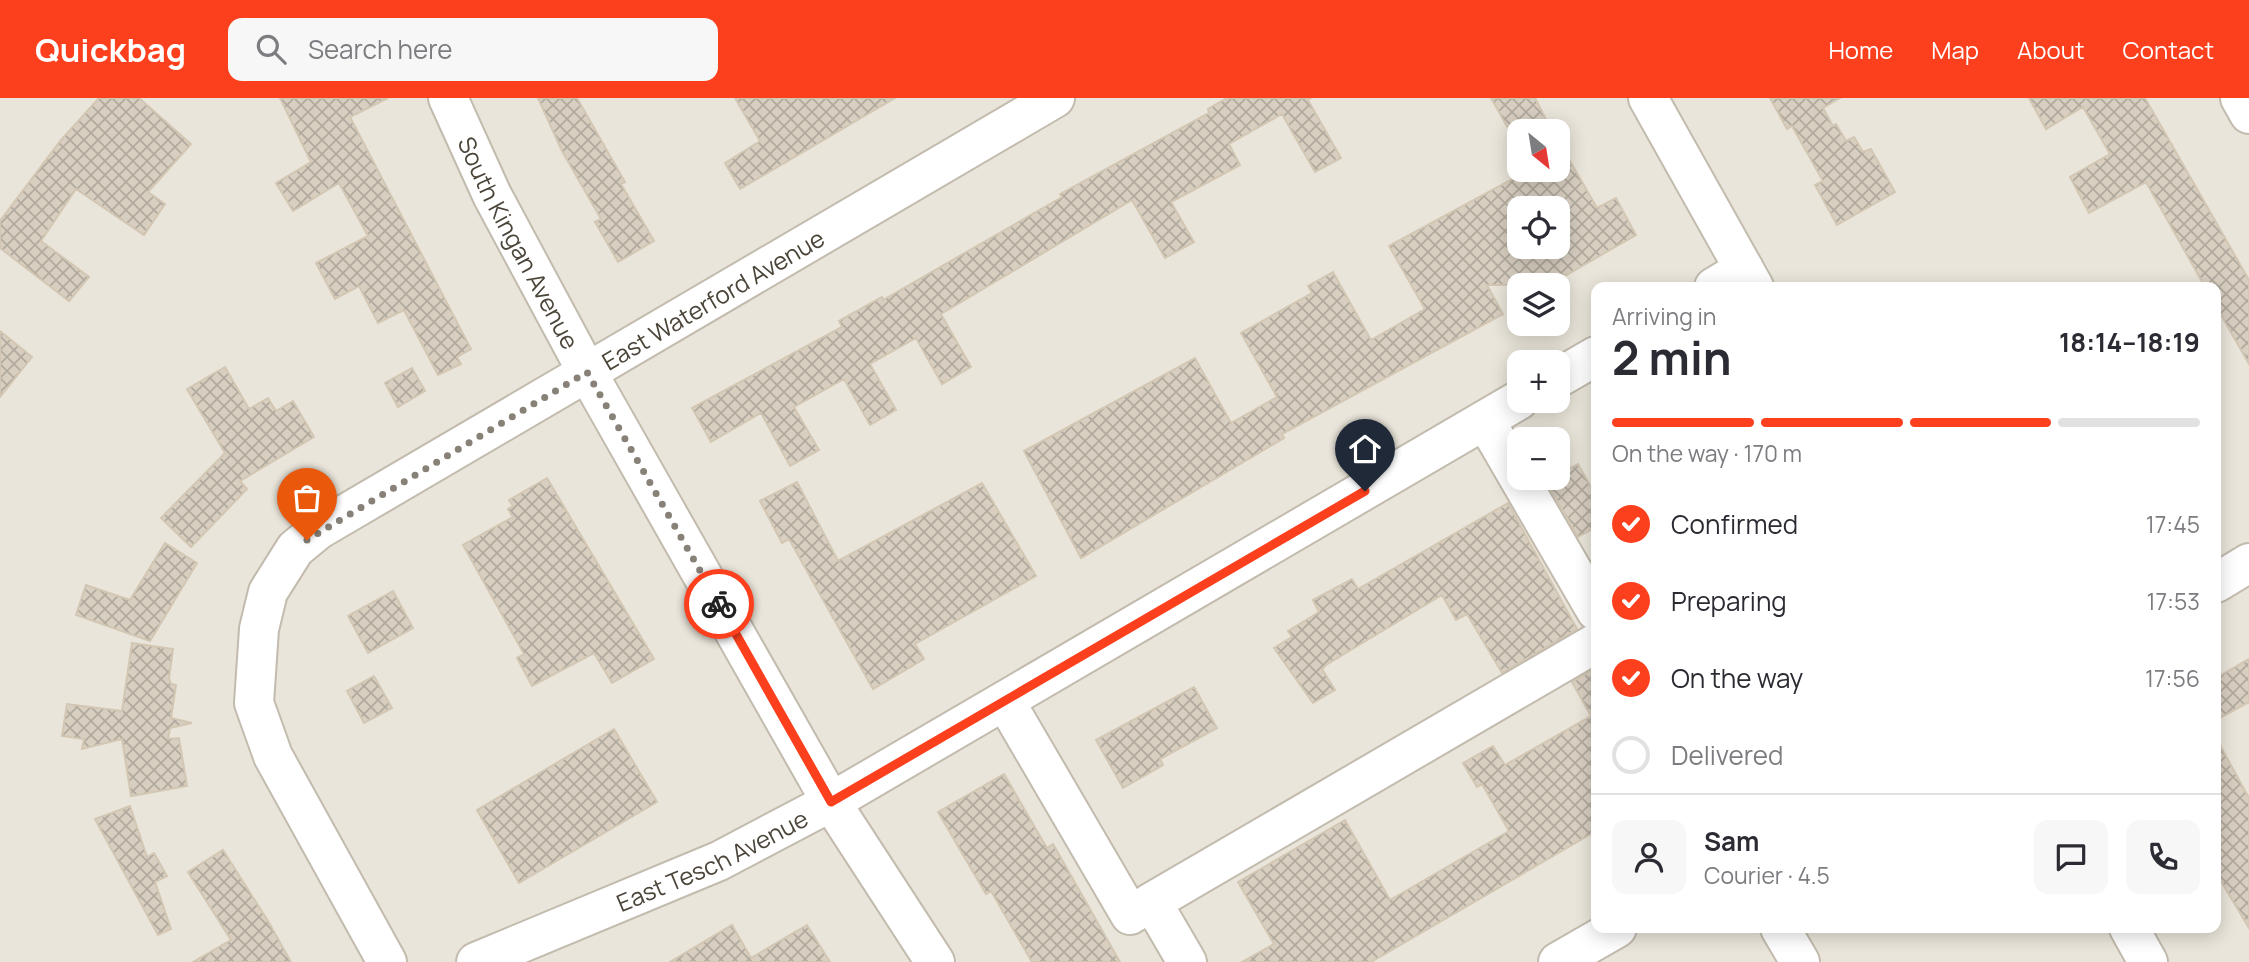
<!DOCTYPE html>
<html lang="en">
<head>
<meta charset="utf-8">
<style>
	:root { --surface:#fff; --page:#f7f7f7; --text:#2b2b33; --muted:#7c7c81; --line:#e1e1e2; --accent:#fc3f1d }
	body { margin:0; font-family:Manrope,sans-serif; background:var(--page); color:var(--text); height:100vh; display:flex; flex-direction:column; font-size:26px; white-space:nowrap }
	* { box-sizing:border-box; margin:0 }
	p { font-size:23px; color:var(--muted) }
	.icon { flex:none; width:38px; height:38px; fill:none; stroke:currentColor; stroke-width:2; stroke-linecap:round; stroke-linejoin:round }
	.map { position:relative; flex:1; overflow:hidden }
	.panel { position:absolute; left:1591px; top:184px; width:630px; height:651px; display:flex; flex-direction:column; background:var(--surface); border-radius:14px; box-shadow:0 4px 18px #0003 }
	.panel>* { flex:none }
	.needle { width:46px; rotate:150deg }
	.buttons { position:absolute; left:1507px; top:21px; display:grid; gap:14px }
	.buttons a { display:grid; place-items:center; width:63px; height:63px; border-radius:14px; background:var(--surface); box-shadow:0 4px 18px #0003; font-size:35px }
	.pin { position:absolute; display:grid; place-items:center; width:60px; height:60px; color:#fff; margin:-72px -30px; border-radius:50% 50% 50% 0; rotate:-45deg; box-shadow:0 0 7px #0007 }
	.pin .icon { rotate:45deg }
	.courier { position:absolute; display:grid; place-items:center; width:70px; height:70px; margin:-35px; border:5px solid #fc3f1d; border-radius:50%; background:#fff; color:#222; box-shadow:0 2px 9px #0007 }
	.head em { font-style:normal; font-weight:700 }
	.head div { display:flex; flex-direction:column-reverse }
	.head { display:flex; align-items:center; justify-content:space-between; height:119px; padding:0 21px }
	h1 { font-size:46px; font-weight:700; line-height:52px }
	.bar { display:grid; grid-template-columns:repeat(4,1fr); gap:10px 7px; align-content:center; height:84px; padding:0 21px }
	.bar i { height:9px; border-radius:5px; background:var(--line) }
	.bar .current { background:var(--accent) }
	.bar p { grid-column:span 4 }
	.line { display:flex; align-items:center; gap:18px; padding:0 21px; border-top:2px solid var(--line) }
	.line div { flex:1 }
	.round { display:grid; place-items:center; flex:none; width:74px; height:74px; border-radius:14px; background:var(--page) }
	ol { padding:0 21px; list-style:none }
	li { display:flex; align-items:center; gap:21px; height:77px }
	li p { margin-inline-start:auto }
	li .icon { padding:7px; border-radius:50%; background:var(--accent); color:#fff; stroke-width:4 }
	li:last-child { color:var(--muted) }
	li i { width:38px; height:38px; border:4px solid var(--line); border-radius:50% }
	header { display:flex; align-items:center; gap:42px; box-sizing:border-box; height:98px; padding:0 35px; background:var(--accent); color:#fff }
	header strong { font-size:33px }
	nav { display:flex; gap:38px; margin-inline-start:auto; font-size:24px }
	.search { width:490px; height:63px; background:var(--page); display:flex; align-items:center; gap:18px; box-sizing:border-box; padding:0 24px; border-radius:14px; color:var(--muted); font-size:26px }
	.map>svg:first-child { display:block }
	.residential { fill:#eae5da; fill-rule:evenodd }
	.building { fill:url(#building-cross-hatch); stroke:#d3c7b4; stroke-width:2; fill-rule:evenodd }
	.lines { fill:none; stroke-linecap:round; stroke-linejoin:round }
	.minor-casing { stroke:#c2bbae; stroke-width:42 }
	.minor { stroke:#fff; stroke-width:38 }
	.done { stroke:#878178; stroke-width:7; stroke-dasharray:0 12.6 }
	.route { stroke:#fc3f1d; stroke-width:9 }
	.labels { text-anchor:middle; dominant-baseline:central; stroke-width:6; stroke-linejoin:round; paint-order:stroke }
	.street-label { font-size:24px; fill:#4b4439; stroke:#fff }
</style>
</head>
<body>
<header>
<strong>Quickbag</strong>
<div class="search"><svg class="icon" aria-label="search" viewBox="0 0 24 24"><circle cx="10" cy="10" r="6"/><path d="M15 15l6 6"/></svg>Search here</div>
<nav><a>Home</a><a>Map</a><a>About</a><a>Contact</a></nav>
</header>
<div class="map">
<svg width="2249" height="864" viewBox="0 0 2249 864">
	<defs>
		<pattern id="building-cross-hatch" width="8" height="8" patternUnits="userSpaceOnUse" patternTransform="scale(1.75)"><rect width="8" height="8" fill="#d8cfc1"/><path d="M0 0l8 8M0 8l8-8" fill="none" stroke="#b1aa9e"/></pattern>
	</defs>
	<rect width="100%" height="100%" fill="#f6f3ec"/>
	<path class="residential" d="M0,0h2249v864h-2249zM1519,33h39v39h-39zM1519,110h39v39h-39zM1519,187h39v39h-39zM1596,189h620v641h-620zM1519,264h39v39h-39zM1519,341h39v39h-39z"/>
	<path class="building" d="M99,0h40l52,46 -43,48 17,12 -21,31 -68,-46 -35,52 48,36 -20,24 -69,-53v-27l61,-81z
		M280,0h108l-38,19 121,232 -14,8 4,7 -23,11 -34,-65 -26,13 -19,-37 -24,13 -19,-36 52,-27 -29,-53 -46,28 -17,-28 35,-21z
		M538,0h39l48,84 -4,2 33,57 -36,21 -23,-40 6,-3 -39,-68z
		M735,0h160l-155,91 -15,-26 35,-22z
		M1227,0h84l-3,2 33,58 -26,14 -33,-58 -53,30 11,21 -69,37 23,40 -29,16 -33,-58 -191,114 30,53 -29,17 -26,-46 -46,26 26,46 -26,15 -26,-46 -50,28 25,43 -29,16 -29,-53 -50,29 -19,-34 150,-81 -3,-6 43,-24 1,3 179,-103 -2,-3 149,-81 -1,-4z
		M1491,0h44l17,33h-33v17z
		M1770,0h70l-17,10 10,18 3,-2 10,17 8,-4 9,15 8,-3 24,43 -58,33 -22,-40 8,-4 -31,-55 -5,3z
		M2029,0h116l104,182v84l-33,-58v-19h-11l-59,-105 -57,31 -19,-36 40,-23 -27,-47 -37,22z
		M1558,42l39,68 19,-10 20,37 -87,50h-62l16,29 -221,120 2,4 -203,120 -57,-107 171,-93 36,65 46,-26 -36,-64 71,-40 -4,-7 25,-14 38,68 54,-31 -36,-63 140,-76h29zM1519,110h39v39h-39z
		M0,233l32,26 -32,40z
		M225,269l24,42 19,-11 8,13 17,-10 21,36 -74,44 7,8 -56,58 -30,-29 64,-65 -38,-64z
		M412,270l13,23 -27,16 -13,-24z
		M1578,366l18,32v31l-18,10 -32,-56z
		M547,380l107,181 -42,24 -18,-30 -62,33 -15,-28 7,-4 -61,-109 50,-28 -5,-8 5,-3 -4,-6z
		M797,384l41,79 144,-78 54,93 -121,68 9,15 -51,30 -84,-150 -7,4 -22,-42z
		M1508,405l69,126 -75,44 -35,-59 -11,6 -14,-25 -116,70 -4,4 13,21 -22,13 -39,-55 18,-11 -4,-6 31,-19 -6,-12 39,-21 6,10z
		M165,445l32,20 -47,78 -74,-26 10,-30 44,15z
		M393,493l20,37 -45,25 -20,-37z
		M132,545l41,6 -4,29 2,6 5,1 -5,33 21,5 -22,5 -2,11 11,-1 8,48 -56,10 -9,-57 -40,10 2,-10 -22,-3 5,-32 55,7z
		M2249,561v43l-33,18v-42z
		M1596,570v163l-225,131h-129l32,-18 -36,-62 107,-62 45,80 119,-69 -27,-47 -5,3 -14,-24 30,-17 12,19 86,-49 -19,-34z
		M374,578l18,32 -28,15 -17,-32z
		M1194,589l23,41 -57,31 3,6 -40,23 -27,-48z
		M614,631l43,73 -138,81 -42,-73z
		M2216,640l33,60v130l-33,-55z
		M1004,676l43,74 6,-4 67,118h-88l-41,-71 -5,3 -48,-82z
		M130,708l17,51 7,-4 13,23 -12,6 16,47 -13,6 -63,-116z
		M223,752l45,71 23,41h-98l38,-22 -43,-68z
		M732,827l19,33 56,-33 23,37h-160z"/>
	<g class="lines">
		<g class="minor-casing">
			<g id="minor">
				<path id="s1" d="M448,0l44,97 95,177 244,430 104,160"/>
				<path d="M1648,0l106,189"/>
				<path d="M2240,0l9,16"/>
				<path d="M1714,189l30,-18"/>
				<path d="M1558,280l38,-22"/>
				<path d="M1485,322l111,191"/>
				<path d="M2216,485l33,-20"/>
				<path d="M1005,603l125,214 22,-13"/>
				<path d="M1780,830l20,34"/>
				<path d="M2129,830l19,34"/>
				<path id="s2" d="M387,864l-114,-206 -19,-53 5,-74 9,-37 27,-43 23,-19 737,-432"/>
				<path id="s3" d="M476,864l243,-101 112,-59 688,-402"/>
				<path d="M1187,864l-35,-60 444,-259"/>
				<path d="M1558,864l59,-34"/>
			</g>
		</g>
		<use href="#minor" class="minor"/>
	</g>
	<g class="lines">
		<path class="done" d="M307,442l280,-168 132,232"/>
		<path class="route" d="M719,506l112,198 534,-311"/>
	</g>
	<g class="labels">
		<g class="street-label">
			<text stroke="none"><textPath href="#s1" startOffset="161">South Kingan Avenue</textPath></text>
			<text stroke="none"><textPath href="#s2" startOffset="942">East Waterford Avenue</textPath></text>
			<text stroke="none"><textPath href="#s3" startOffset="257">East Tesch Avenue</textPath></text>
		</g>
	</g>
</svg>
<div class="buttons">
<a><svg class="needle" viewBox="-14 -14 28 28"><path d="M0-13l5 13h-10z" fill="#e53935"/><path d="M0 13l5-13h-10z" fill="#7c7c81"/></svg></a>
<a><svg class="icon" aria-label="locate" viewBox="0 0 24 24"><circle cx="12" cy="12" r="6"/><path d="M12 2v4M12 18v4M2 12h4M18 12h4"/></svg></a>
<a><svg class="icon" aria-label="layers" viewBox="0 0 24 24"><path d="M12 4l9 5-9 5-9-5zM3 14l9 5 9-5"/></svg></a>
<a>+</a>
<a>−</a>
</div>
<div class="pin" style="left:307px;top:442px;background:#ea580c"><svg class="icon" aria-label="bag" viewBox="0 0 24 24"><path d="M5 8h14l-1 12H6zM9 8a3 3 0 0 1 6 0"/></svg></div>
<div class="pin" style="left:1365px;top:393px;background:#1f2937"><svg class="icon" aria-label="home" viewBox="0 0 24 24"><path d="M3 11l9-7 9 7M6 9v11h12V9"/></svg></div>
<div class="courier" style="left:719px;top:506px"><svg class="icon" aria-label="bike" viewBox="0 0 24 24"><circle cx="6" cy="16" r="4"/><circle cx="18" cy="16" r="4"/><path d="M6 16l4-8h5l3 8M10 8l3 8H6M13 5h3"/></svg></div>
<section class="panel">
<div class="head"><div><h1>2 min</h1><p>Arriving in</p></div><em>18:14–18:19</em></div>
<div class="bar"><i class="current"></i><i class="current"></i><i class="current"></i><i></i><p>On the way · 170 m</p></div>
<ol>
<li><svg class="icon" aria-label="check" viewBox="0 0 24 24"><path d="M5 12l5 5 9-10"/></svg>Confirmed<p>17:45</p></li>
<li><svg class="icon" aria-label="check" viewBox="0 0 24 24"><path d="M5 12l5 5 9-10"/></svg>Preparing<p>17:53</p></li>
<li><svg class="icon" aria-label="check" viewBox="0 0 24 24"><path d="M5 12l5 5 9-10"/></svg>On the way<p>17:56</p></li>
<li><i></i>Delivered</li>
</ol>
<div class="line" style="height:126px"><a class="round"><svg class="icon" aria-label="person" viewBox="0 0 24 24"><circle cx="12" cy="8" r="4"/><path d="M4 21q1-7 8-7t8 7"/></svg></a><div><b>Sam</b><p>Courier · 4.5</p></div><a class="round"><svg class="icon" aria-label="chat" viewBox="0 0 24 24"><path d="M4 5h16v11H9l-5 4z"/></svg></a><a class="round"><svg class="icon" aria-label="phone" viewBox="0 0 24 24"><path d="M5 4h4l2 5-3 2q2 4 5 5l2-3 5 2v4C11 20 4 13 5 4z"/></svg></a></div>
</section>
</div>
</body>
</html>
